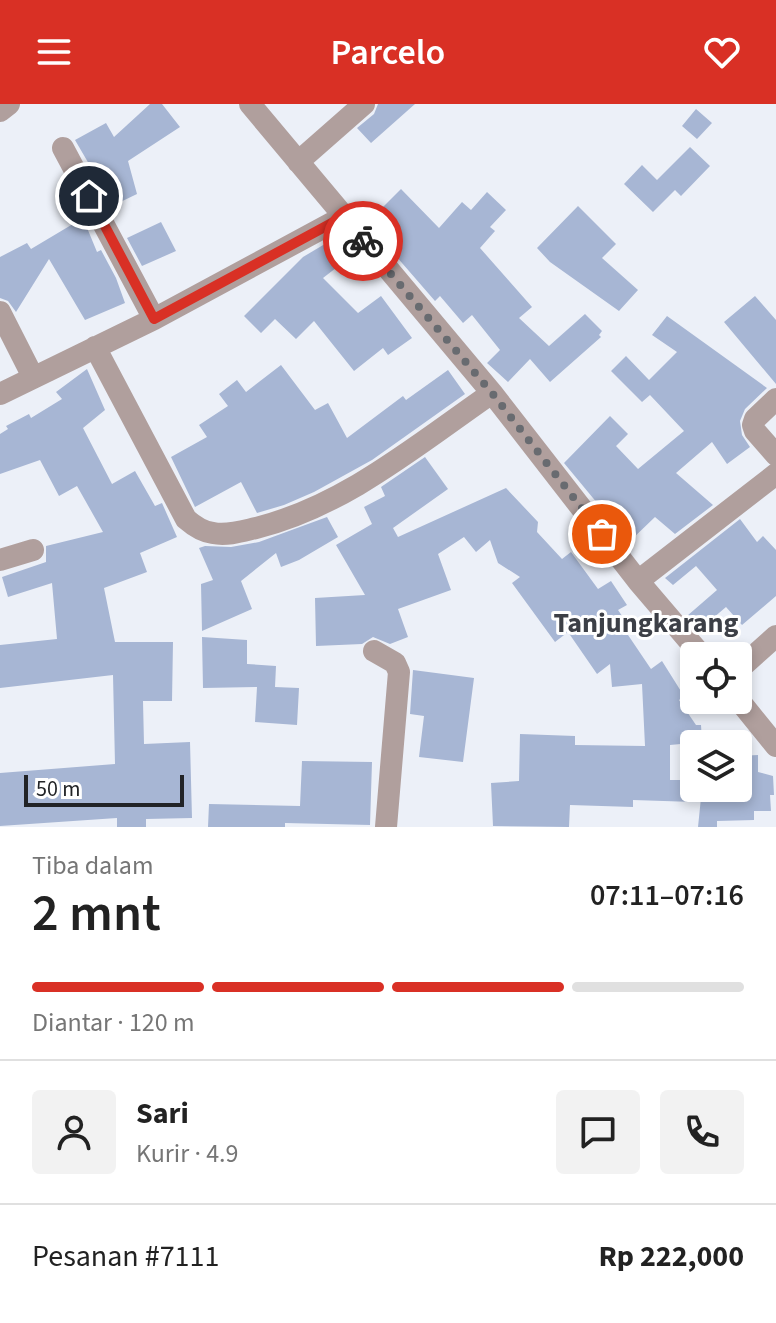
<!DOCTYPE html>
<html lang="id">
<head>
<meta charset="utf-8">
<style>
	:root { --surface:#fff; --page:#f2f2f2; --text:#222; --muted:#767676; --line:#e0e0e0; --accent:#d93025 }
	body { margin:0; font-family:"Source Sans 3",sans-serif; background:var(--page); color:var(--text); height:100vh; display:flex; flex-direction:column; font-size:30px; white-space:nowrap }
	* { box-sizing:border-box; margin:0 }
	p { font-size:26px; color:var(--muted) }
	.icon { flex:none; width:44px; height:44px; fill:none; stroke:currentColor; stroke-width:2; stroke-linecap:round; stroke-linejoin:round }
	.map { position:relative; height:723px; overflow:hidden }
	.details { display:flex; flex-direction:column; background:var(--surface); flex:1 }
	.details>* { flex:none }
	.buttons { position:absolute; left:680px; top:538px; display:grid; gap:16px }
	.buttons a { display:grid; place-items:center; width:72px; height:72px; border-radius:8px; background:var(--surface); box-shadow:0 4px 12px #0003; font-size:40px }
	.scale { position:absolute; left:24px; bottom:20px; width:160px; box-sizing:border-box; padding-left:8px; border:4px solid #212326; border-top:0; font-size:22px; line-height:28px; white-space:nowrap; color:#212326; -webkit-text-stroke:6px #fff; paint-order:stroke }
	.pin { position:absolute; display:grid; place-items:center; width:68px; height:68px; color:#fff; margin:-34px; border:4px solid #fff; border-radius:50%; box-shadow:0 2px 8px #0007 }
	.courier { position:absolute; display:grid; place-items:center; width:80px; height:80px; margin:-40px; border:6px solid #d93025; border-radius:50%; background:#fff; color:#222; box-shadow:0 2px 10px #0007 }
	.summary em { font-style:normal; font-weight:600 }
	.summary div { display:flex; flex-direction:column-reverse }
	.summary { display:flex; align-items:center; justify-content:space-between; height:136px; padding:0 32px }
	h1 { font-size:52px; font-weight:600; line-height:60px }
	.bar { display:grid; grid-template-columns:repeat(4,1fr); gap:12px 8px; align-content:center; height:96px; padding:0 32px }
	.bar i { height:10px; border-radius:6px; background:var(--line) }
	.bar .active { background:var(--accent) }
	.bar p { grid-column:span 4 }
	.line { display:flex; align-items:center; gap:20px; padding:0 32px; border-top:2px solid var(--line) }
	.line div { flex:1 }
	.round { display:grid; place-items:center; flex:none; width:84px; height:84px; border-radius:8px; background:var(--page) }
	header { display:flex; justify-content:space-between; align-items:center; height:104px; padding:0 32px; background:var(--accent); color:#fff; font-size:36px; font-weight:600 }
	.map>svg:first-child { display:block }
	.building { fill:#a7b6d4 }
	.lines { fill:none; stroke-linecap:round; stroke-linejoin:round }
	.street { stroke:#b09f9d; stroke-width:22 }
	.done { stroke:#686b70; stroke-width:8; stroke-dasharray:0 14.4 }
	.route { stroke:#d93025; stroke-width:10 }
	.labels { text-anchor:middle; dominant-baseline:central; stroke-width:6; stroke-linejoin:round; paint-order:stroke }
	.quarter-label { font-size:28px; font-weight:bold; fill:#3c3f46; stroke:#fff }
</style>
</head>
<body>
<header><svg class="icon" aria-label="menu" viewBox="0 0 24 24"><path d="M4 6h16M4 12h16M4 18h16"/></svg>Parcelo<svg class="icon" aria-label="heart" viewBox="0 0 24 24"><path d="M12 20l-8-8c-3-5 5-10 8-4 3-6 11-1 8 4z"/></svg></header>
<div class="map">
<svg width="776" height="723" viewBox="0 0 776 723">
	<rect width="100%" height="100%" fill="#ecf0f8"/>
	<path class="building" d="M150,0h12l18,23 -52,34 9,33 -27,13 -16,-30 2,-1 -21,-36 31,-17 8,14z
		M378,0h37l-44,39 -14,-15 17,-14z
		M696,5l16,14 -15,16 -15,-13z
		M690,43l20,19 -29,30 -6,-6 -22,22 -29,-28 18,-19 15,15z
		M401,85l38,39 23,-26 9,8 16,-18 19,18 -16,17 5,4 -15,17 52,59 -13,11 30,28 36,-32 17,17 -3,4 2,2 -51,45 -20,-23 -22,23 -21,-19 13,-13 -28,-35 -9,8 -23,-27 -5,5 -46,-53 8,-7 -24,-24z
		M578,102l38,38 -14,14 36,32 -19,21 -69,-49 -13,-14z
		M83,114l14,34 4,-2 15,28 9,25 -40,17 -36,-61 -33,53 -8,-11 -8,-3v-41l27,-14 4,6z
		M161,118l15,29 -34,15 -15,-28z
		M340,131l14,19 -31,24 35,35 23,-17 31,42 -24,17 -5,-7 -29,23 -40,-50 -18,18 -21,-20 -14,14 -17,-17 59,-59z
		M755,192l21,24v64l-52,-62z
		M667,212l100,72 -22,21 -5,12 2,14 8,12 -23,17 -15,-22 -36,31 37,32 -38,29 -20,-17 -26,25 -8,-5 -6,-8 2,-2 -53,-64 46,-47 18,18 -12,12 22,23 46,-38 -34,-36 -8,7 -31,-31 15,-15 23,24 28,-28 -25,-17z
		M281,261l34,45 13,-7 19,35 56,-42 3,4 42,-30 17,24 -93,66 -58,32 -30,13 -27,8 -16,-31 -46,25 -24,-50 36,-20 -8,-12 29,-19 -9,-12 18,-14 9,12z
		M87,265l18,41 -22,18 29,56 23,-13 20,35 7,-3 15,34 -37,16 7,19 -43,16 11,54h58l-1,59h-29l1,43 46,-2 2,76 -46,1v8h-29v-9l-117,8v-53l115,-9 -2,-89 -113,13v-43l57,-6 -5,-56 -44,14 -6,-20 44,-15v-16l57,-14 -26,-46 -18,10 -19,-36 -40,14v-40l8,-5 -2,-3 23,-12 2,4 31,-19 -6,-7z
		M425,353l23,32 -55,39 5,9 108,-49 32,34 -1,10 25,27 9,-7 27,37 13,-8 16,24 -9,5 15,22 -5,3 23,34 11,-8 22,35 -5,4 17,25h5l1,17 -32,3v35h24v22l-61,-2v7l-63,-2 -1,22 -76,-1 -2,-43 28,-2 1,-47 55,2v9l70,1 -3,-62 -30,3 -2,-23 -13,10 -29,-42 -13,10 -43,-59 8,-6 -22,-14 -8,-23 -14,12 -12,-15 -26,17 13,36 -53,19 10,28 -18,7 -17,-7 -11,7 -46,2 -1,-48 50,-3 -29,-50 36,-21 -8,-17 21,-11 -4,-9z
		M327,413l11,20 -39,23 -18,7 -5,-14 -35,28 11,28 -50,22 -1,-47 12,-4 -14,-32 6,-2 26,1 28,-5z
		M740,415l17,23 6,-6 13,14v46l-34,29 -16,-18 -27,23 -12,-14 30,-26 -21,-24 -23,19 -8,-7z
		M202,533l45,3v24l29,2 -1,21 24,1 -2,37 -42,-3 2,-35 -54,1z
		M413,566l61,8 -11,84 -44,-5 5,-41 -14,-2z
		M758,651v17l15,4 1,19h-4l1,16h-17v9l-37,1v6h-19l4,-39h36v-32z
		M302,657l70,1 -2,63 -85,-2v4h-77l1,-23 91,2z"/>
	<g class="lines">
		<path class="street" d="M250,0l242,289 146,188 64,75
			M0,7l9,-7
			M63,44l91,171
			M298,58l66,-58
			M0,208l33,65
			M95,243l91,172c8,7 17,13 27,14 14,3 30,-2 43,-5 89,-22 162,-84 236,-135
			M0,290l154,-75 189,-102
			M776,295l-21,20 -2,6 2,6 21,24
			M0,456l33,-10
			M638,477l138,-107
			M374,547l21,12 4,9 -13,155
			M738,566l38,-34
			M738,595l38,47"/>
	</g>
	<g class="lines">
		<path class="done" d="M363,137l129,152 110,141"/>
		<path class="route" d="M89,92l65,123 189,-102 20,24"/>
	</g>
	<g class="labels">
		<g class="quarter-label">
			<text x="646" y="519">Tanjungkarang</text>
		</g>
	</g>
</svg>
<div class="buttons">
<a><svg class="icon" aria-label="locate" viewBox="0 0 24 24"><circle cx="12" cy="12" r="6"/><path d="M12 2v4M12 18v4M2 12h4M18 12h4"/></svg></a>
<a><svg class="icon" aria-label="layers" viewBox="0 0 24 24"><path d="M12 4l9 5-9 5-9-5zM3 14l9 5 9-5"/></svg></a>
</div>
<div class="scale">50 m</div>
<div class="pin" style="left:602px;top:430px;background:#ea580c"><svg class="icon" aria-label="bag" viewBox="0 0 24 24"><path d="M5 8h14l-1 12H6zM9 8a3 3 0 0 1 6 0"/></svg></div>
<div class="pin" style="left:89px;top:92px;background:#1f2937"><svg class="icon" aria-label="home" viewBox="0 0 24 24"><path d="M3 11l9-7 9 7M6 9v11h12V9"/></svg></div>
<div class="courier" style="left:363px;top:137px"><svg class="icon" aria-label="bike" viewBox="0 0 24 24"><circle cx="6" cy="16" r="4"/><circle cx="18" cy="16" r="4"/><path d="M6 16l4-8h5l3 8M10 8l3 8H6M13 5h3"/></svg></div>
</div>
<section class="details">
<div class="summary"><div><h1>2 mnt</h1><p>Tiba dalam</p></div><em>07:11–07:16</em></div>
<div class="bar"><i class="active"></i><i class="active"></i><i class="active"></i><i></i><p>Diantar · 120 m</p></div>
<div class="line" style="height:144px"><a class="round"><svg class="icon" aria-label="person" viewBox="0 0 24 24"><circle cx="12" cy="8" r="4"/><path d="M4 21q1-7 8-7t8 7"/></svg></a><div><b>Sari</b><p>Kurir · 4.9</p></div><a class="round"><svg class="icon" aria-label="chat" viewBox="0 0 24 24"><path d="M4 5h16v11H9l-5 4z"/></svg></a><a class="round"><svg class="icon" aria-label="phone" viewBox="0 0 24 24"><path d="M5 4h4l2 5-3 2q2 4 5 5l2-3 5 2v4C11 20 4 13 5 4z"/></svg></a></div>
<div class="line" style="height:104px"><div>Pesanan #7111</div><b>Rp 222,000</b></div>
</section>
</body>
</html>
